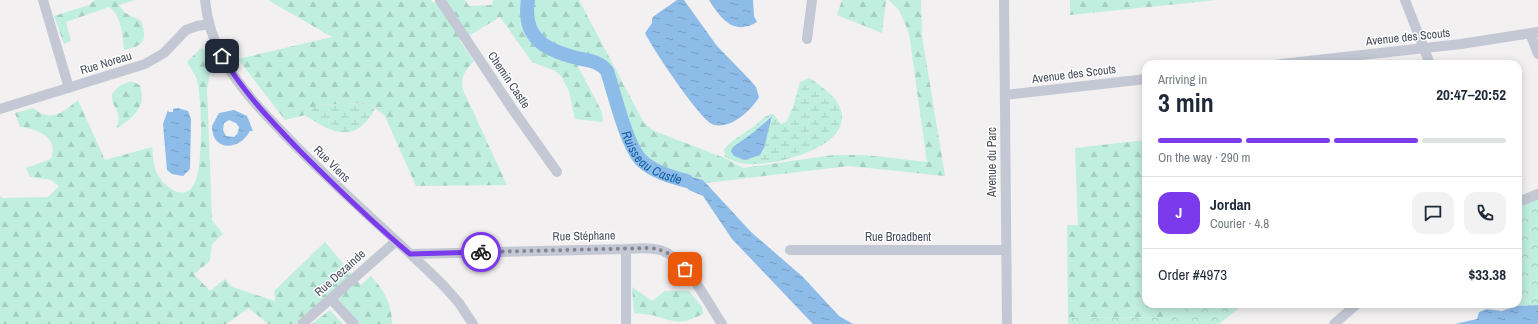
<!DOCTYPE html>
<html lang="en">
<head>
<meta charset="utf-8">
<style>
	:root { --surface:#fff; --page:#f2f2f3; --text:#1f2937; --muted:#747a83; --line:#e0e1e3; --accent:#7c3aed }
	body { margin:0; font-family:"Archivo Narrow",sans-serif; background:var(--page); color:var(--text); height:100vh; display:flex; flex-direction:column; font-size:15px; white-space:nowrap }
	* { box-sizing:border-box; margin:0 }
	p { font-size:13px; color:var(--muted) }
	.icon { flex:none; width:22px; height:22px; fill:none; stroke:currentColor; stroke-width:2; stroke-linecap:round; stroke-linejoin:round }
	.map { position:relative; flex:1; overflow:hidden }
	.details { position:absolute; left:1142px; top:60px; width:380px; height:248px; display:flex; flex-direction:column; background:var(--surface); border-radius:12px; box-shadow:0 2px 10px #0003 }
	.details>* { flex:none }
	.pin { position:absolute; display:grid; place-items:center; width:34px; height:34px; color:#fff; margin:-17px; border-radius:8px; box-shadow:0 2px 6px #0006 }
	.courier { position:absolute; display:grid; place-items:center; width:40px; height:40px; margin:-20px; border:3px solid #7c3aed; border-radius:50%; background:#fff; color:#222; box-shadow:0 1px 5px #0007 }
	.head em { font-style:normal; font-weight:700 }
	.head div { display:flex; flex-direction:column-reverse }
	.head { display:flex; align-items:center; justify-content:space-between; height:68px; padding:0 16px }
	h1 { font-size:26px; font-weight:700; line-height:30px }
	.bar { display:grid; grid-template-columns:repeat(4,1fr); gap:6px 4px; align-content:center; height:48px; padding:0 16px }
	.bar i { height:5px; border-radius:3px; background:var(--line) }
	.bar .active { background:var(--accent) }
	.bar p { grid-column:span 4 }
	.line { display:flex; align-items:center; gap:10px; padding:0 16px; border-top:1px solid var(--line) }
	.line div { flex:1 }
	.round { display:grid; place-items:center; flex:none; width:42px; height:42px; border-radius:12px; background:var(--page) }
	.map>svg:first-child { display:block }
	.forest { fill:url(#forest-firs) }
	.wetland { fill:url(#wetland-marsh); fill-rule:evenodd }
	.park { fill:url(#park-crowns) }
	.water { fill:url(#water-ripples); fill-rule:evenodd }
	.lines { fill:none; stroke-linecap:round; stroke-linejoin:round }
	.river { stroke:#8ebce9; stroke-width:14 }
	.street { stroke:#c4c8d4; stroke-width:10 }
	.done { stroke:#848690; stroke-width:4; stroke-dasharray:0 7.2 }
	.route { stroke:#7c3aed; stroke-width:5 }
	.labels { text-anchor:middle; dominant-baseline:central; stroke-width:3; stroke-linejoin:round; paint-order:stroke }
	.street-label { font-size:12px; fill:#484d5c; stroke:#fff }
	.water-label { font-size:13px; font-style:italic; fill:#115ca6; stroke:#fff }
</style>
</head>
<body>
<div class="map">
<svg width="1538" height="324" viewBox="0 0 1538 324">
	<defs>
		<pattern id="forest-firs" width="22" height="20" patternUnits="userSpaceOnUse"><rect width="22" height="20" fill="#c0eedf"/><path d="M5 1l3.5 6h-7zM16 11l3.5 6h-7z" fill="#a6cec2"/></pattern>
		<pattern id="wetland-marsh" width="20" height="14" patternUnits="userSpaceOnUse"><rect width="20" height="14" fill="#c0eedf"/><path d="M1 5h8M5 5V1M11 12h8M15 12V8" fill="none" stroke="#a6cec2"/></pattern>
		<pattern id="park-crowns" width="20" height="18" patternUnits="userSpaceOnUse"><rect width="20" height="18" fill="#c0eedf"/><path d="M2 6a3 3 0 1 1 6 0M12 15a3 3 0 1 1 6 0" fill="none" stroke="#a6cec2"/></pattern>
		<pattern id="water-ripples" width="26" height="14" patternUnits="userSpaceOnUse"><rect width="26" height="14" fill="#8ebce9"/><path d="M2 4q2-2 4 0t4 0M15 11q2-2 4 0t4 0" fill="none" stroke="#769bc0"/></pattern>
	</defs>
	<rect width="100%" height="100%" fill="#f2f0f0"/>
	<path class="forest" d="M95,0h40l-16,5 5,7 17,9c7,19 3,25 -17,29 -1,-13 -3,-36 -15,-43l-43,15 5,19 -7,3 -10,-28 35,-11z
		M268,0h163l2,3 3,-3h29l4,6 23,-1 1,-5h86l65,123 10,8 71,27 18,10 91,-13h31l62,7 -18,-129 -10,-23 -10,-10h32l1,36 23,140 -96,-10 -143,17 -3,-3 -29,-8 -5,4c-9,-3 -20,-9 -27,-15 -15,-14 -28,-69 -35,-90l-6,-7 -28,-7 29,55 1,10 -28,-3 -6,-28 -8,-15 -6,-5 -23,-9 -32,-45 -40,24 14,20c-9,10 -14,15 -11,29l44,95 -91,1 -31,-70 -15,-12 -7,-1 -46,2 -12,10 -20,5 -47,-61 94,-22z
		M842,0h44l-4,33 -45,-18z
		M1070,0h147l-147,15z
		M201,48l13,9 -7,31 5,132 11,14 -11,10 -2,17 -16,13 16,17 15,-12 7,8 43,14 -1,-10 51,-49 36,43 10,-9c13,14 21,28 21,48h-32l-28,-32 -37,32h-27l-19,-16 -23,16h-226v-128l2,2 46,-1 11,-11 -8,-6 -21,-3 -4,-9 25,-9c8,-22 -13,-30 -31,-32l-5,-14 18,-5c19,15 29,5 45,-8l27,60 47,-13c1,7 1,17 4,24 5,12 25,32 37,15 11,-14 9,-88 4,-106 -2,-6 -7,-13 -10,-18z
		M131,81l9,4c7,22 -7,33 -24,44 8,-20 -5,-18 -4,-35l7,-8z
		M1146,140v164h47l-19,13 -106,1 -1,-93h11l-3,-77z
		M632,287l20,14 13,-10h24l13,16 1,7c-21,10 -26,9 -47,2 -7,-2 -15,-2 -22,-3z
		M330,310l13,14h-31z"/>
	<path class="wetland" d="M809,78l4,2c8,7 21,15 26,25 19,40 -57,59 -84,59 -11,1 -20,-2 -30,-7l-1,-7c8,-12 25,-18 35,-28 5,-4 8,-8 14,-8l8,10 6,-3 6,-14 7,-25zM771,116l1,4 -6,13 -3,19 -30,-5 21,-15z
		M363,103l7,1 5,5c-20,36 -43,24 -70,6l12,-10z"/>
	<path class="park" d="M1538,198v107l-22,1 -8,2 -2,-4h12v-99z
		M1193,304h51l-25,20h-151v-6l106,-1z"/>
	<path class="water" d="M677,0h7l33,46 33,34 6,7 3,10c-8,14 -30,34 -47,27 -13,-6 -60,-76 -67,-91l7,-10v-4l2,-3z
		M709,0h44l1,16 3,6c-23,14 -36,-3 -48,-22z
		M178,108l10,3 3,8 -1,50 -7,7 -11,-2 -5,-4 -4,-46 5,-14 1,2h4v-3z
		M234,110l13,6 6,15h-3c-11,20 -38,21 -38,-5l7,-13zM229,120l7,3 3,4 -1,6 -4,4 -8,-1 -3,-6 1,-7z
		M772,116l-8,32 -4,7 -15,5 -11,-4 -3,-5 2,-4 21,-15z
		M674,172l29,8 48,52 52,45 36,39 14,8h-40l-81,-85 -29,-43 -14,-6 -5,-5 -13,-3 -2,-6z
		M1538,305v19h-83l22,-5 2,-7 8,-3 15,2 14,-5z"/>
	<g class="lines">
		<path class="river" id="s1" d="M528,0c-6,38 17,50 49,58 13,3 22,3 30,13 7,21 20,76 35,90 12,11 29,16 45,20"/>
		<path class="street" d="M43,0l26,88
			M205,0c2,20 8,40 18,58 16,30 41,55 64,79 50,52 105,98 156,148l16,18 14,21
			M440,0l71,107 46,65
			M1004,0l3,324
			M1405,0l25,64
			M1530,33l8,21
			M807,39l5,-39
			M1281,64l180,-20 77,-12
			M1005,95l141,-16
			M0,109l145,-45 19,-11 22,-23 11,-4 12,-2
			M1518,202l20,-8
			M626,249v75
			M790,250h216
			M410,254l216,-5c11,-1 23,-2 34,1 24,6 48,53 62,74
			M331,299l23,25
			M302,324l93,-82
			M1334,324l23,-20"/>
	</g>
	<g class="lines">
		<path class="done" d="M481,252l169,-4c16,2 26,8 35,21"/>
		<path class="route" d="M222,56c21,36 50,66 79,96 35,35 71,70 109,102l71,-2"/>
	</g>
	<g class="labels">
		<g class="street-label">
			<text transform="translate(1408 37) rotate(-6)">Avenue des Scouts</text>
			<text transform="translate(106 63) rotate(-17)">Rue Noreau</text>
			<text transform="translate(1074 74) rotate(-7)">Avenue des Scouts</text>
			<text transform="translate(509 80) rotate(56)">Chemin Castle</text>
			<text transform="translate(992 162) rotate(-90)">Avenue du Parc</text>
			<text transform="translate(332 164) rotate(45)">Rue Viens</text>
			<text transform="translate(584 236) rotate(-1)">Rue Stéphane</text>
			<text x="898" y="237">Rue Broadbent</text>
			<text transform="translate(340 273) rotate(-42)">Rue Dezainde</text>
		</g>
		<g class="water-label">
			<text stroke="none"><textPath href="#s1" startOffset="222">Ruisseau Castle</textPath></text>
		</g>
	</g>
</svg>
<div class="pin" style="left:685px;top:269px;background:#ea580c"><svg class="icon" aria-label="bag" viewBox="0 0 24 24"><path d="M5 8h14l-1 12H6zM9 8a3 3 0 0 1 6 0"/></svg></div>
<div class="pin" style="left:222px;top:56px;background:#1f2937"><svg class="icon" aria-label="home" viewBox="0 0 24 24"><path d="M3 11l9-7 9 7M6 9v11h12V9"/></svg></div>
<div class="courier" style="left:481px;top:252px"><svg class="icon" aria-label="bike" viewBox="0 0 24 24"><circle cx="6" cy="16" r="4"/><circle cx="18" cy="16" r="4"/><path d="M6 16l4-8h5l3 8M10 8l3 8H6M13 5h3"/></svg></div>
<section class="details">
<div class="head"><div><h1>3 min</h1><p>Arriving in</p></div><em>20:47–20:52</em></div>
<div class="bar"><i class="active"></i><i class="active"></i><i class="active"></i><i></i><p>On the way · 290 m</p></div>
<div class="line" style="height:72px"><b class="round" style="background:var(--accent);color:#fff">J</b><div><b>Jordan</b><p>Courier · 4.8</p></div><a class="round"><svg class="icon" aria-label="chat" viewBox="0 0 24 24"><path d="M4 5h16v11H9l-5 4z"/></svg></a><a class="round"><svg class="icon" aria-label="phone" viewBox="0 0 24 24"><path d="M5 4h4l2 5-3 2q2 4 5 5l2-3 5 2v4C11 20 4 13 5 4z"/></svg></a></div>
<div class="line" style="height:52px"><div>Order #4973</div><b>$33.38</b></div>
</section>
</div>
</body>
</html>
